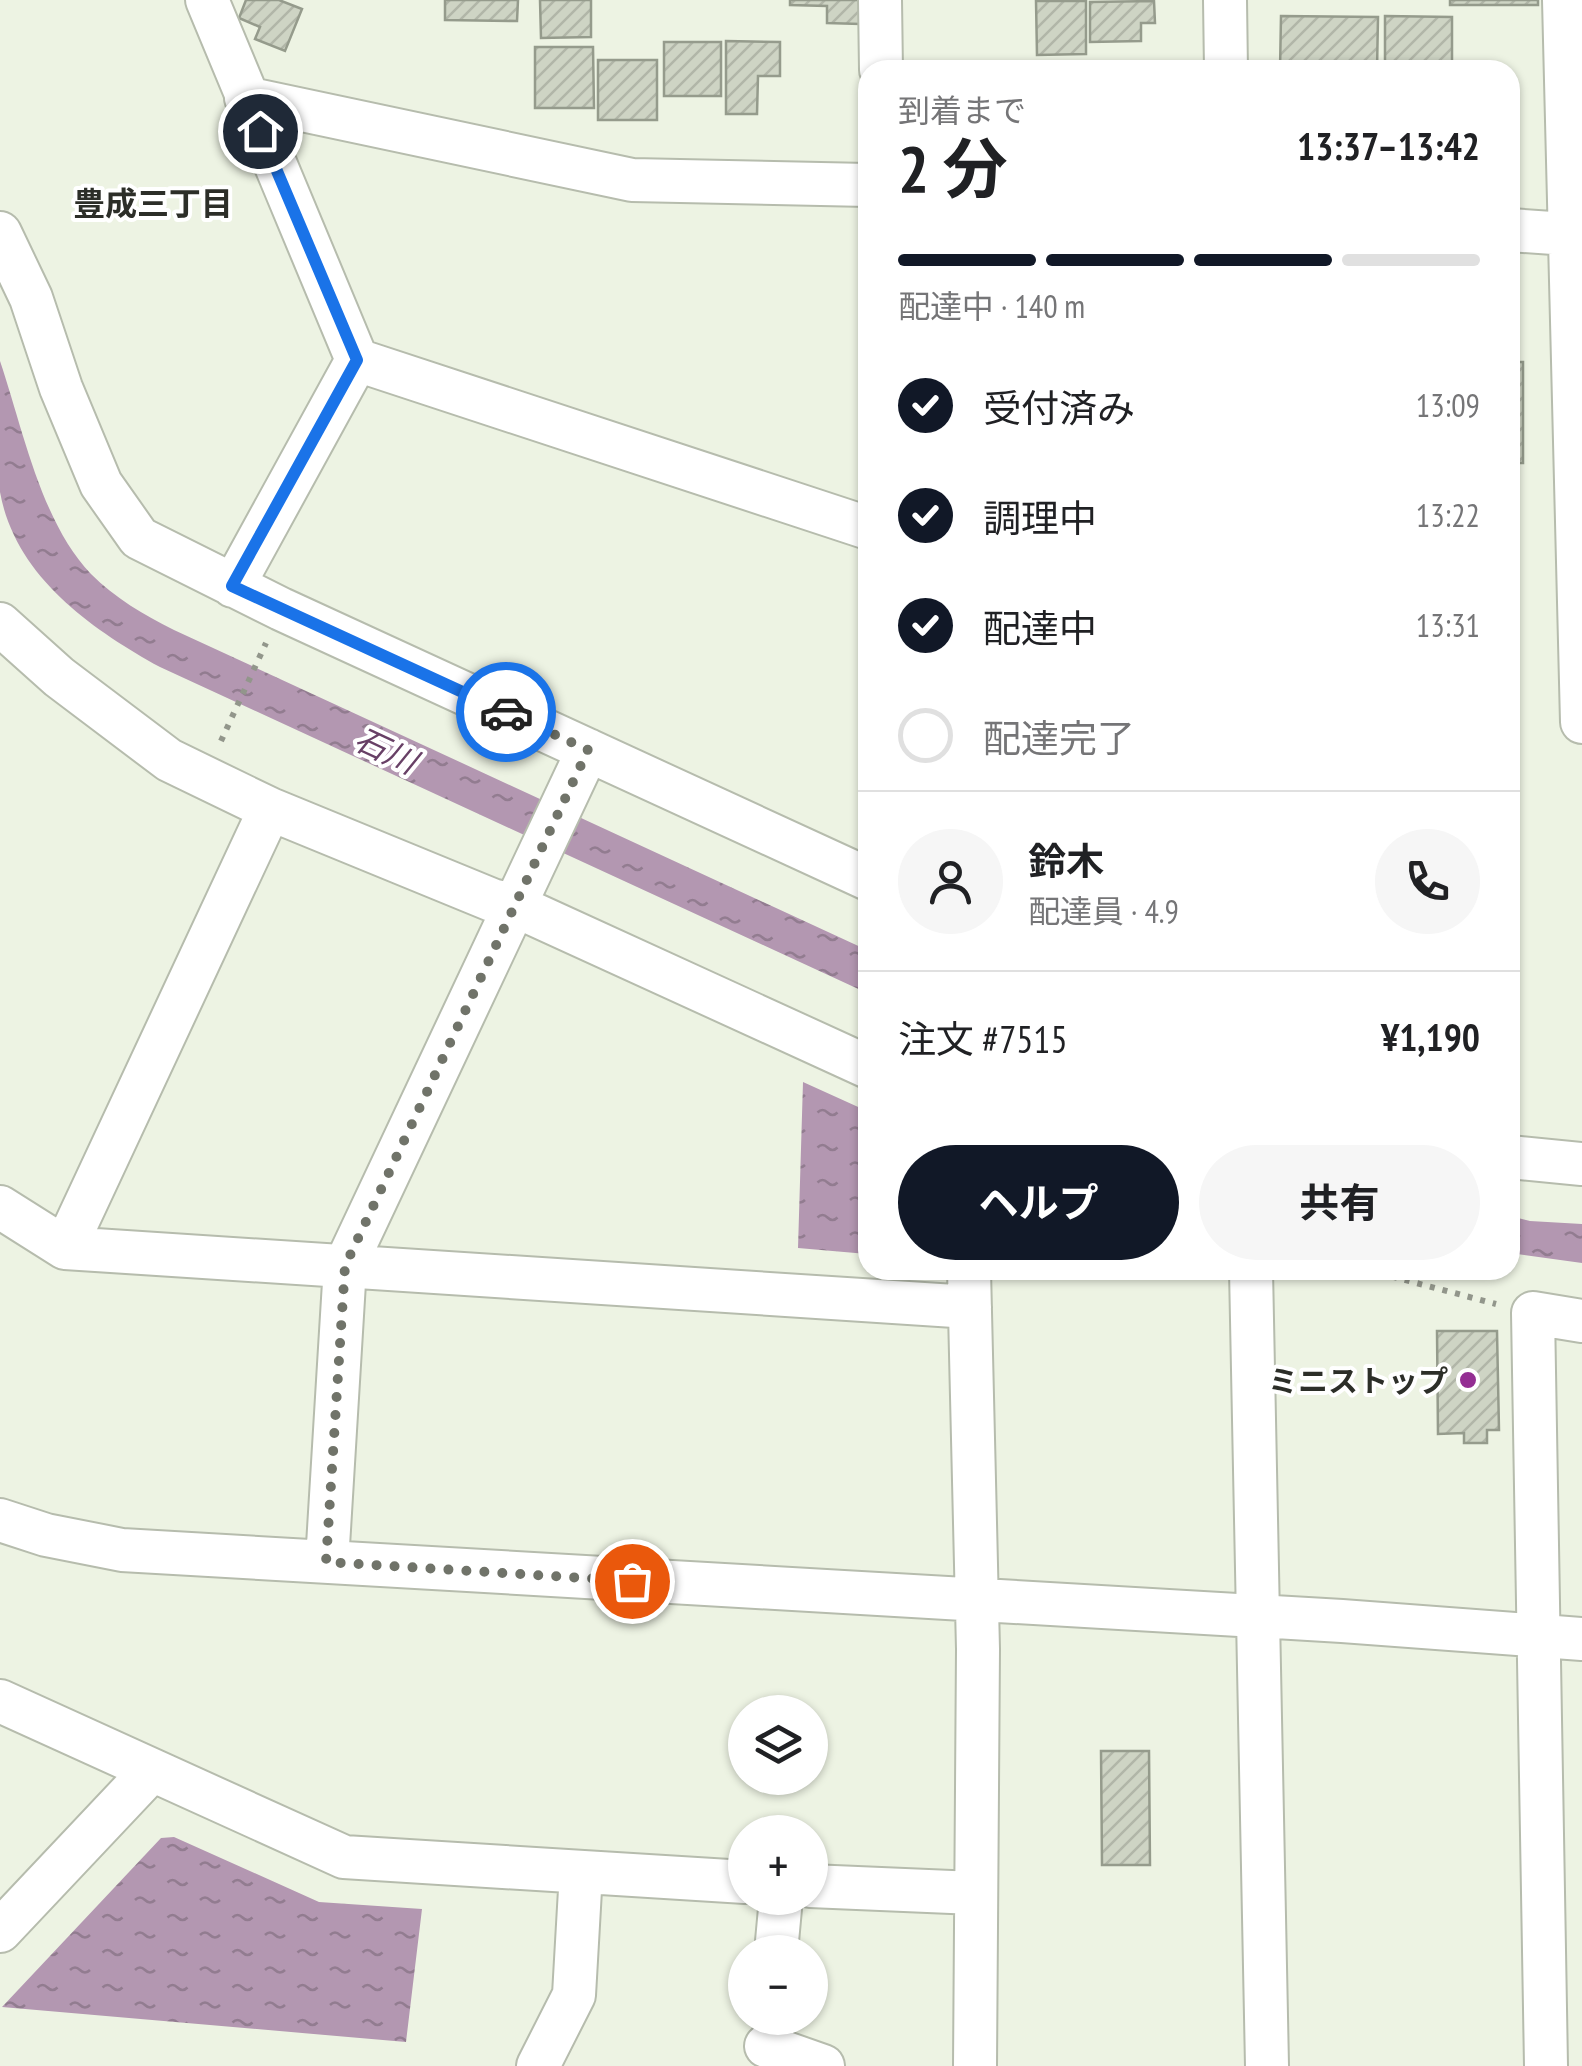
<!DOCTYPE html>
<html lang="ja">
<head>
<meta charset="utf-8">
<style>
	:root { --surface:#fff; --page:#f6f6f6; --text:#202124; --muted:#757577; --line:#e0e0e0; --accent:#111827 }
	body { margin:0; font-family:"PT Sans Narrow","Noto Sans JP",sans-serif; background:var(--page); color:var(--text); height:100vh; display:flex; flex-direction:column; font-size:38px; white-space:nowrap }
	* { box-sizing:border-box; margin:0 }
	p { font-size:32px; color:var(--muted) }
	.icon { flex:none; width:55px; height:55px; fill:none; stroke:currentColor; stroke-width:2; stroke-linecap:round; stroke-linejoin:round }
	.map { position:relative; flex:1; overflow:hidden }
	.side { position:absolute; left:858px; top:60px; width:662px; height:1220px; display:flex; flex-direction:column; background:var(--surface); border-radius:30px; box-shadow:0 2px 8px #0004 }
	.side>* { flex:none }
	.fabs { position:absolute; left:728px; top:1695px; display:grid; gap:20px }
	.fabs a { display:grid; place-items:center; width:100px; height:100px; border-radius:50%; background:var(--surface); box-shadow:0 2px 8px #0004; font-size:50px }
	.pin { position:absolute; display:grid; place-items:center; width:85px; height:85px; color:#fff; margin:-42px; border:5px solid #fff; border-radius:50%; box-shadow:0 2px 10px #0007 }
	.courier { position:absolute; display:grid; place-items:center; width:100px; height:100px; margin:-50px; border:8px solid #1a73e8; border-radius:50%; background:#fff; color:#222; box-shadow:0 2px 12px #0007 }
	.headline em { font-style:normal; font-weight:700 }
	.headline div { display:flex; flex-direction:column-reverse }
	.headline { display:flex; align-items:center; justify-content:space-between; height:170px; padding:0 40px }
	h1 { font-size:65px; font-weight:700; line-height:75px }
	.bar { display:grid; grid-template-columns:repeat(4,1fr); gap:15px 10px; align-content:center; height:120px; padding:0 40px }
	.bar i { height:12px; border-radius:8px; background:var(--line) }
	.bar .active { background:var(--accent) }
	.bar p { grid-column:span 4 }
	.line { display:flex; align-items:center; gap:25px; padding:0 40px; border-top:2px solid var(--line) }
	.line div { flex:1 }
	.round { display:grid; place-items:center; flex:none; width:105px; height:105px; border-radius:52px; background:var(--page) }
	ol { padding:0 40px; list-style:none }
	li { display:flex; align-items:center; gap:30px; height:110px }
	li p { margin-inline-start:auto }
	li .icon { padding:10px; border-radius:50%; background:var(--accent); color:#fff; stroke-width:4 }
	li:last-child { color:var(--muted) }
	li i { width:55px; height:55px; border:5px solid var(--line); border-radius:50% }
	.cta { display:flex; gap:20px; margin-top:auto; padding:20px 40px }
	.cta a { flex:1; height:115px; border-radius:60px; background:var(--accent); color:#fff; font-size:40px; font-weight:700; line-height:115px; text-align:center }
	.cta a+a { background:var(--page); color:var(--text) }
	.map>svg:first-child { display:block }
	.water { fill:url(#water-ripples) }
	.building { fill:url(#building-hatch); stroke:#959b8c; stroke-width:2.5 }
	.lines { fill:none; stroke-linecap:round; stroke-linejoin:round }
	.minor-casing { stroke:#b6bcad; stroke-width:46 }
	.path { stroke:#92968b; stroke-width:6; stroke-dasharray:5 8; stroke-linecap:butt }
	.minor { stroke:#fff; stroke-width:42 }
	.done { stroke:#707369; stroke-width:10; stroke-dasharray:0 18 }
	.route { stroke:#1a73e8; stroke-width:12 }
	.poi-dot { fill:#942e93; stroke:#fff; stroke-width:4 }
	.labels { text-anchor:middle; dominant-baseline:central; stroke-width:8; stroke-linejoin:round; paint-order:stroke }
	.poi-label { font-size:30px; font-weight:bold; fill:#2c2e28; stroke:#fff; text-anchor:end }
	.neighbourhood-label { font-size:32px; font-weight:bold; fill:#2c2e28; stroke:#fff }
	.water-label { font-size:32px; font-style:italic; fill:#684066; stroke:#fff }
</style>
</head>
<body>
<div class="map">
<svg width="1582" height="2066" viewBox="0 0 1582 2066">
	<defs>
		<pattern id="water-ripples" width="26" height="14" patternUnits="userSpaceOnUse" patternTransform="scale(2.5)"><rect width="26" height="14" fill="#b397b1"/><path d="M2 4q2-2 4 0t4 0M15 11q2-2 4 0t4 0" fill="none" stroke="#927c90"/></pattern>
		<pattern id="building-hatch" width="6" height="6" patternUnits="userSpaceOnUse" patternTransform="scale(2.5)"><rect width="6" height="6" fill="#ced4c4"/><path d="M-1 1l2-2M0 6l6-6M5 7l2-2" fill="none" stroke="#b1b6a8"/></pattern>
	</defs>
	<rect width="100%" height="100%" fill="#edf3e3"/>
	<path class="water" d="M0,361c23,68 41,161 91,213 24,24 53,41 83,56l693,320v43l-707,-326c-69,-38 -145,-91 -160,-175 0,-12 0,-26 0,-39 0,-30 0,-61 0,-92z
		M803,1082l64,29v143l-69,-6z
		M1510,1216l20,5 52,3v39l-72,-10z
		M174,1837l145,65 103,7 -16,133 -404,-35 159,-169z"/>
	<path class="building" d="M246,0h33l23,9 -17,42 -30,-12 5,-12 -21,-9z
		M445,0h73l-1,21 -72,-1z
		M540,0h51v37l-50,1z
		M790,0h70v24l-33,-1v-17l-37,-1z
		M1450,0h88v5h-88z
		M1036,1h50v53l-49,1z
		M1154,1l1,22h-14v18l-51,1v-40z
		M1281,16l97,1 -1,53h-97z
		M1385,16l67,1v53h-67z
		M726,41l54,1v34h-22l-1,38h-31z
		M664,42h57v54h-57z
		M535,47h58l1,61h-59z
		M598,60h59v60h-59z
		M1510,362h13v101h-13z
		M1437,1331h60l2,99h-12v13h-23v-10l-26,1z
		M1101,1751h48l1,114h-48z"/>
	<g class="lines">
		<g class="minor-casing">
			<path id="minor" d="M207,0l150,360 -124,226
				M880,0l1,70
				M1225,0l1,70
				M1564,0l18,722
				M246,98l386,82 236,5
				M1510,230l72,5
				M0,233l31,65 30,90 40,96 38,54 142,71 587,270
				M357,360l511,168
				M0,624l59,53 110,83 101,49 222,91 24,6 352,161
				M1510,1157l72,7
				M0,1207l65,41 905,59
				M65,1248l205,-439
				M969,1270l9,379 -3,417
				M1251,1270l16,796
				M0,1520l46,15 76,15 1220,71 240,18
				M327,1562l18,-296 243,-516
				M0,1701l344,156 401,25
				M810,1886l165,7
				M0,1931l151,-160
				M776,1952l5,-54
				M766,2046l57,20
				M538,2066l36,-71 7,-123
				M1546,2066l-13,-753 49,8"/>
		</g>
		<path class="path" d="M221,741l45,-98
			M1367,1270l129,34"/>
		<use href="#minor" class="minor"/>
	</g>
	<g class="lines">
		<path class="done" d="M506,712l82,38 -243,516 -19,296 306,19"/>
		<path class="route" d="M260,131l97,229 -125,226 274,126"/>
	</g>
	<circle class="poi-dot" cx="1468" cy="1380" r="10"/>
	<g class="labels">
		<g class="poi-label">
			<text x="1448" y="1380">ミニストップ</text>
		</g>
		<g class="neighbourhood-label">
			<text x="153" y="203">豊成三丁目</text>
		</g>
		<g class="water-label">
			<text transform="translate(386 750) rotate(25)">石川</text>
		</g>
	</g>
</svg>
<div class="fabs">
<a><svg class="icon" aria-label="layers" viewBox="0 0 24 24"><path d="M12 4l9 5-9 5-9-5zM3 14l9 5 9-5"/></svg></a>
<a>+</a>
<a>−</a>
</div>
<div class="pin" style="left:632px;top:1581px;background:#ea580c"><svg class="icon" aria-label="bag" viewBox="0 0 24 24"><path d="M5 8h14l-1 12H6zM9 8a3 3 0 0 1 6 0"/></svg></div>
<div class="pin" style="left:260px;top:131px;background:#1f2937"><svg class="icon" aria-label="home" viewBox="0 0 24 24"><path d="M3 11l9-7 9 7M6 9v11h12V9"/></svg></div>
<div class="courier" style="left:506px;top:712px"><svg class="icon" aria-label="car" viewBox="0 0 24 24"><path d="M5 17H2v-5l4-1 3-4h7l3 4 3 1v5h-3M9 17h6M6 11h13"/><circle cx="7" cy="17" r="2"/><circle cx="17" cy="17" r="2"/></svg></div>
<section class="side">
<div class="headline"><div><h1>2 分</h1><p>到着まで</p></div><em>13:37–13:42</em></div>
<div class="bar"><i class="active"></i><i class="active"></i><i class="active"></i><i></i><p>配達中 · 140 m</p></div>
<ol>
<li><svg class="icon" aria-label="check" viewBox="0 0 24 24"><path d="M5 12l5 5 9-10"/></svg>受付済み<p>13:09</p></li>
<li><svg class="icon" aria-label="check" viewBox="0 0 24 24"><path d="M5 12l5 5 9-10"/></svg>調理中<p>13:22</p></li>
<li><svg class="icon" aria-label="check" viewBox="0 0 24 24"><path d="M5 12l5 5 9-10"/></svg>配達中<p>13:31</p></li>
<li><i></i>配達完了</li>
</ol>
<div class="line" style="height:180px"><a class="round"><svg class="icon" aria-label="person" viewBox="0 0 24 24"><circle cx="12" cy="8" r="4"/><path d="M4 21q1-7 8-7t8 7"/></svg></a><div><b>鈴木</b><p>配達員 · 4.9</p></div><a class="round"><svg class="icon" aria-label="phone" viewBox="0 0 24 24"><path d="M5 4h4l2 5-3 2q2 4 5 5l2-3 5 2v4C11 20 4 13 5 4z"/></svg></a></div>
<div class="line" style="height:130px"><div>注文 #7515</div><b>¥1,190</b></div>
<div class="cta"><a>ヘルプ</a><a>共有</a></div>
</section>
</div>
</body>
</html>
